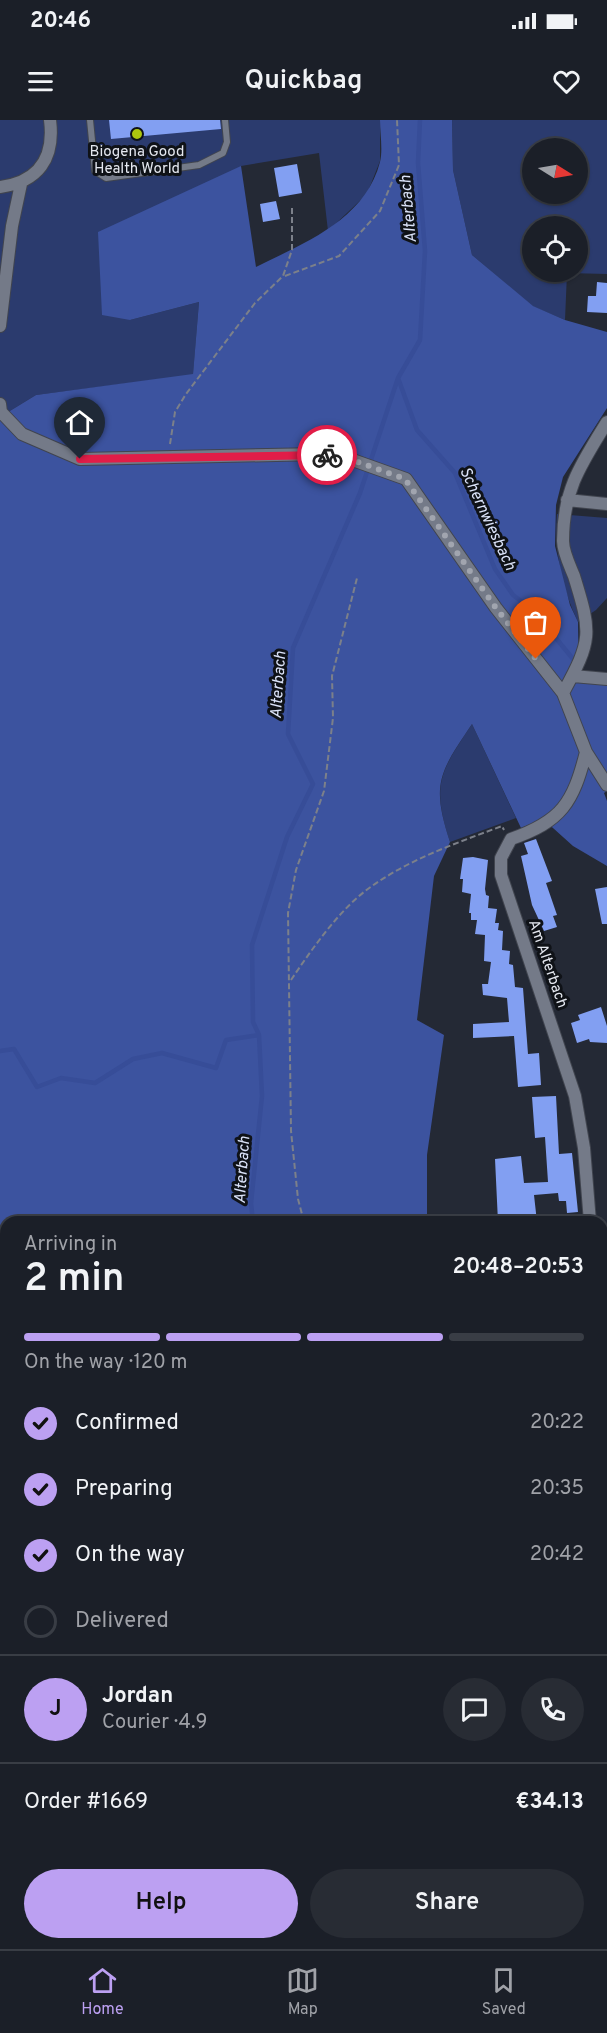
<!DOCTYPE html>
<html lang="en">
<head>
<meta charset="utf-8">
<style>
	:root { --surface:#1b1f28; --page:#282c34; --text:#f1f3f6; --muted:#a0a2a8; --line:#393d45; --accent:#bca0f2 }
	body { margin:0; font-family:Overpass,sans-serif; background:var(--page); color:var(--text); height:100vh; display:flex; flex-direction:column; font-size:22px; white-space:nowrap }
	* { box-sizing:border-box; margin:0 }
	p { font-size:20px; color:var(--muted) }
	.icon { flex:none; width:33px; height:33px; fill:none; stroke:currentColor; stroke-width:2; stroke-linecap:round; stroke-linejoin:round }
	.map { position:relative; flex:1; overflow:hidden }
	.details { position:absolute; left:0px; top:1096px; width:608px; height:734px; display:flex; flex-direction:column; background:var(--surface); border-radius:18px 18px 0 0; box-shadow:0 2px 4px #0004,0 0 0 2px var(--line) }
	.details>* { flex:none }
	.needle { width:39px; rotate:101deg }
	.fabs { position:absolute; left:522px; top:18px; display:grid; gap:12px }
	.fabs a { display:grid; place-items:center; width:66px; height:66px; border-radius:50%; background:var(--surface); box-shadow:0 2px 4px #0004,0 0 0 2px var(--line); font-size:30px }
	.pin { position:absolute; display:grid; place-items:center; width:51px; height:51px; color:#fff; margin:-62px -26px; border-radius:50% 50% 50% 0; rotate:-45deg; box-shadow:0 0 6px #0007 }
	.pin .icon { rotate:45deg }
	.courier { position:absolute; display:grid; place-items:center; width:60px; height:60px; margin:-30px; border:4px solid #e11d48; border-radius:50%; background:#fff; color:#222; box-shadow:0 2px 8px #0007 }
	.headline em { font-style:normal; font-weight:600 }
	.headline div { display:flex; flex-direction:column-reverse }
	.headline { display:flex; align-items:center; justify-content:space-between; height:102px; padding:0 24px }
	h1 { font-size:39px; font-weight:600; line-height:45px }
	.bar { display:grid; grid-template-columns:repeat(4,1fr); gap:9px 6px; align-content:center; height:72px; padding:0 24px }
	.bar i { height:8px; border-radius:4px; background:var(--line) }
	.bar .selected { background:var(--accent) }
	.bar p { grid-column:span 4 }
	.line { display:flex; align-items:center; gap:15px; padding:0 24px; border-top:2px solid var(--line) }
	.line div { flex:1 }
	.round { display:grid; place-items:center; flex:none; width:63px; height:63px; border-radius:32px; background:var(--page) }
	ol { padding:0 24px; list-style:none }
	li { display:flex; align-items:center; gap:18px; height:66px }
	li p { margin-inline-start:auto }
	li .icon { padding:6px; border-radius:50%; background:var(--accent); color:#111; stroke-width:4 }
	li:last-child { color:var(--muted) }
	li i { width:33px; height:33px; border:3px solid var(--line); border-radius:50% }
	.button { display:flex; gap:12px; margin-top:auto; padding:12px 24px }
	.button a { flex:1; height:69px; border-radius:36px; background:var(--accent); color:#111; font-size:24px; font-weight:600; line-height:69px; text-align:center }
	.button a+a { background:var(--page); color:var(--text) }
	.status { display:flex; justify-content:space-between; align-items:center; height:42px; padding:0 30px; background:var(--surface); direction:ltr }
	.status svg { height:16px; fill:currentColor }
	header { display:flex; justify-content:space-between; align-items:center; height:78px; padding:0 24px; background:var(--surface); font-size:27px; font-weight:600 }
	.tab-bar { display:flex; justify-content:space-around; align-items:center; height:84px; border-top:2px solid var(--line); background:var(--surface); font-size:16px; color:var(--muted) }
	.tab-bar a { display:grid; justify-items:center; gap:3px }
	.tab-bar .selected { color:var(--accent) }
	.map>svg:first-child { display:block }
	.green { fill:#2b3b6e; fill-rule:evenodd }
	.forest { fill:#3c539f }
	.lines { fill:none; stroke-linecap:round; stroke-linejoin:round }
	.stream { stroke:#374d98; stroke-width:4.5 }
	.building { fill:#829ff2 }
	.lane-casing { stroke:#41454f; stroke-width:8 }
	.street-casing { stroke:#41454f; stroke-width:14 }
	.path { stroke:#7c808a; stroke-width:2; stroke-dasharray:6 3; stroke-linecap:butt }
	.lane { stroke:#747a88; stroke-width:6 }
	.street { stroke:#747a88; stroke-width:12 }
	.done { stroke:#a1a5af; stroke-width:6; stroke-dasharray:0 10.8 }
	.route { stroke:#e11d48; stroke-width:8 }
	.poi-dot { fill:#adc60e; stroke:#0f1217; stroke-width:2 }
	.labels { text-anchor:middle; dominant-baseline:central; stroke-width:6; stroke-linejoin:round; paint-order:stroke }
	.poi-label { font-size:15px; fill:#e5e8f0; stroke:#0f1217 }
	.street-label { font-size:15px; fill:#e5e8f0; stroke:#0f1217 }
	.water-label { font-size:16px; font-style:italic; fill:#dbe3f9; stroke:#0f1217 }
</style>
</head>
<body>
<div class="status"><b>20:46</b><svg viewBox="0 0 49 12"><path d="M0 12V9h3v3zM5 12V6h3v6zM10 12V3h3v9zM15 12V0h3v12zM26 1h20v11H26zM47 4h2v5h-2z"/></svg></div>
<header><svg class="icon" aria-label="menu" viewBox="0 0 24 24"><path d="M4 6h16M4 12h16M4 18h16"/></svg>Quickbag<svg class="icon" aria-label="heart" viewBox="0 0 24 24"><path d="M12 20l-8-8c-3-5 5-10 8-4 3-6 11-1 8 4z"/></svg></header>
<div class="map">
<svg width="607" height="1829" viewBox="0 0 607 1829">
	<rect width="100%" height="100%" fill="#242935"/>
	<path class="green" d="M0,0h380v41l-13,33 -39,37 -9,-78 -78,13 -111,154 69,-18 -6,73 -157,20 -36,22z
		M452,0h155v154l-40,-1 -2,47 -33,-14 -60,-51 -19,-85zM532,28h46v46h-46zM532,106h46v46h-46z
		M557,394l50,4v80l-11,12 -18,12c-16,-34 -24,-70 -21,-108z
		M472,604l44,94 -66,24c-19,-58 -10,-70 22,-118z
		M602,1724h5v105h-229l-7,-5h231z"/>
	<path class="forest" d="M380,0h72l1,50 19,85 61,51 32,14 42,12v76l-44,69 -7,28 -1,41 15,59 8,17 1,60 28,3v106l-3,2 3,8v65l-34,-20 -30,-27 -22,9 -49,-104c-33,49 -41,60 -22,118l-16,34 -17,144 27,15 -17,120v67h-421v153h-6v-958l36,-22 157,-21 6,-72 -69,18 -28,-5 -4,-83 143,-66 15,101c48,-24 109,-47 124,-105 3,-12 0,-29 0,-42z
		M6,1532v292h216l-7,5h-215v-295z
		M230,1824h141l7,5h-143z"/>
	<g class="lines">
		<path class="stream" d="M398,258l19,52 38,43 40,96 18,26 20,15 40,49
			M0,931l14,-2 23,38 24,-9 34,5 38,-24 29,-6 54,15 10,-28 33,-5
			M253,1102l-2,-19 11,-107 -3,-61 -6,-13 -1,-77 35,-108 26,-53 -25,-50 5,-86 67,-155 38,-115 22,-38 5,-89 -7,-88 2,-43
			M357,1824l3,5"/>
	</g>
	<path class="building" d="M109,0h111l1,9 -110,10z
		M297,44l5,29 -23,4 -5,-29z
		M276,81l4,18 -17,3 -3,-18z
		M597,162l10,1v30l-20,-1 1,-16h8z
		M536,719l16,42 -6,2 11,32 -4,1 4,11 -13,4 -12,-26 -11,-49 7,-2 -4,-11z
		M473,737l15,3 -3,29 1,6 3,1 -1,12 9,1 -2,14h4l-1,7 5,1 -1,19 8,1 -1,13 4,1 2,22 8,1 5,66 11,-1 2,32 -23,2 -4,-51 -41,2v-14l36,-2 -2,-24 -24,-3 -1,-11h6l3,-22 -7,-1 1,-26 -10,-1 2,-14h-6v-7h-2l2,-19 -9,-2 1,-13h-3l3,-21z
		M607,767v37h-5l-7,-35z
		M601,887l6,19v17l-17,-1 -1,-3 -12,4 -6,-20 9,-3 -2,-5z
		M556,976l3,58 13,-1 6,59 -11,1 -1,-12h-7l-1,-8 -24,2 3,27h-39l-3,-63 26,-3 3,27 24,-1 -3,-45 -10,1 -3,-41z"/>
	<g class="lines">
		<g class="lane-casing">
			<path id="lane" d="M90,0l5,51 11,7 93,-13 24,-12 4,-11 -2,-22"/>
		</g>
		<g class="street-casing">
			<path id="street" d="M0,67c38,-5 55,-28 50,-67
				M0,206l12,-100 9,-42
				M0,284l1,8 21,22 58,25 240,-5 27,4 59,21 90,129 67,85 23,59 21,33
				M567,380l40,4
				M573,556l34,3
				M563,573c29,-53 29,-59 11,-117 -4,-10 -11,-24 -11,-35 0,-51 18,-77 44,-119
				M586,632c-13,51 -24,69 -75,87l-10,19v17l74,221 9,52 6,74
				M602,1257l4,55 -4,3
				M602,1727h5"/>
		</g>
		<path class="path" d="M285,156l54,-20 41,-45 19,-46 -2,-45
			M170,324l5,-32 11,-18 69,-91 28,-27 9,-26v-43
			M291,860c21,-31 50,-73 81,-94 40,-28 85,-43 130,-60l2,4
			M304,1102l-6,-23 -7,-68 -3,-218 8,-43 28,-79 9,-73 -1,-42 25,-98
			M0,1642h6
			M393,1824l6,5"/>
		<use href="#lane" class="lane"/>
		<use href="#street" class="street"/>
	</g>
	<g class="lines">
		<path class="done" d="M327,335l20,3 58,21 91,129 40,51"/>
		<path class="route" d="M80,339l247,-4"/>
	</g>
	<circle class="poi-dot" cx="137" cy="14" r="6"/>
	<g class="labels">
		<g class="poi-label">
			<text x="137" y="32">Biogena Good<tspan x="137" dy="17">Health World</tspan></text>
		</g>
		<g class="street-label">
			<text transform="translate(547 844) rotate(71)">Am Alterbach</text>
		</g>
		<g class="water-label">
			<text transform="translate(409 89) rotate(-95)">Alterbach</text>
			<text transform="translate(487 399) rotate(65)">Schernwiesbach</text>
			<text transform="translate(279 565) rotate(-86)">Alterbach</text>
			<text transform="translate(243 1050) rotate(-86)">Alterbach</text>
		</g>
	</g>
</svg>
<div class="fabs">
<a><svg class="needle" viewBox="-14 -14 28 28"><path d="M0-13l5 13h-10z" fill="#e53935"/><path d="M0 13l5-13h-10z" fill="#a0a2a8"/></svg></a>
<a><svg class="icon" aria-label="locate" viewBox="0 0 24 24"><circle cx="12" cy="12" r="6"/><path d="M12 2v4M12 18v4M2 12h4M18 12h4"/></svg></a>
</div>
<div class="pin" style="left:536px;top:539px;background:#ea580c"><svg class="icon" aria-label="bag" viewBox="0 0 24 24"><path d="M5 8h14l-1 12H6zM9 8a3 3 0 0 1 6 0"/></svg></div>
<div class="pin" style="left:80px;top:339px;background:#1f2937"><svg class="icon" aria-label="home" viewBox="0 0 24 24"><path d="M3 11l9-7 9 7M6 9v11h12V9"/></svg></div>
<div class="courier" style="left:327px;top:335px"><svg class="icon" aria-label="bike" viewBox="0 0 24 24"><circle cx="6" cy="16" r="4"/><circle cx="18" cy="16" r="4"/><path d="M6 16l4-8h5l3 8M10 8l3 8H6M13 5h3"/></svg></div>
<section class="details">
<div class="headline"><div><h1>2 min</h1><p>Arriving in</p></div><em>20:48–20:53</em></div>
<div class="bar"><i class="selected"></i><i class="selected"></i><i class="selected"></i><i></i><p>On the way · 120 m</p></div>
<ol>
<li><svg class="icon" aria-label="check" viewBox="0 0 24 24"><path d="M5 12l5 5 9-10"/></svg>Confirmed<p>20:22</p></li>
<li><svg class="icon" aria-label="check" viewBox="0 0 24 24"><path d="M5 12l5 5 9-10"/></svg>Preparing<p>20:35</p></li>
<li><svg class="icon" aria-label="check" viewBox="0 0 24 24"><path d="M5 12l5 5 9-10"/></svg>On the way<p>20:42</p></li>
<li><i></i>Delivered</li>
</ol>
<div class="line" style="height:108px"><b class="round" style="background:var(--accent);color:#111">J</b><div><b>Jordan</b><p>Courier · 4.9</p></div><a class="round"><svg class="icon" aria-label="chat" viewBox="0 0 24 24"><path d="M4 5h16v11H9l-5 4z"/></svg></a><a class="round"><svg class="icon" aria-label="phone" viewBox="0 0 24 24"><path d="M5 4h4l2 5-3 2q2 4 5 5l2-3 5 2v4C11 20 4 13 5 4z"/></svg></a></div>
<div class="line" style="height:78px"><div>Order #1669</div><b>€34.13</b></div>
<div class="button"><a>Help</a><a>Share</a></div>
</section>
</div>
<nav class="tab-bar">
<a class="selected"><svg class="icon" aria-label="home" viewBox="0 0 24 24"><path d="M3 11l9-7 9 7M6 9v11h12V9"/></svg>Home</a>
<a><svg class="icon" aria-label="map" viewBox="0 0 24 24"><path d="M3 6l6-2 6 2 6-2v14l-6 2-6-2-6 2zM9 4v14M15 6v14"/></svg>Map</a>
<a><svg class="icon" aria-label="saved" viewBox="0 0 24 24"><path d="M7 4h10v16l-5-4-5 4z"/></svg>Saved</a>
</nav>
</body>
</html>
